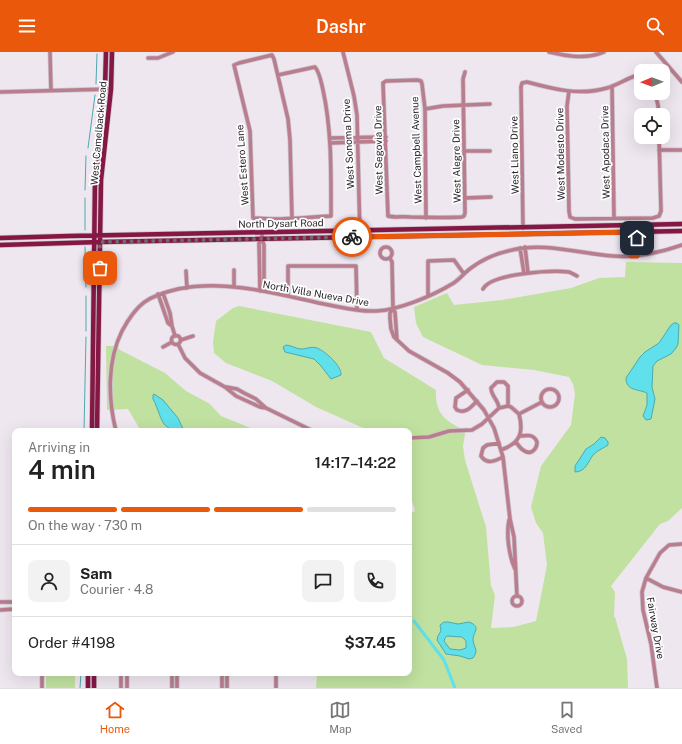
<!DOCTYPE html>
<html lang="en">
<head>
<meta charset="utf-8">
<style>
	:root { --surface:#fff; --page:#f2f2f2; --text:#222; --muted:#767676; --line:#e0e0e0; --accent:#ea580c }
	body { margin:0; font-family:"Public Sans",sans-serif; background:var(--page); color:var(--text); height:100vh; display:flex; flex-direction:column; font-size:15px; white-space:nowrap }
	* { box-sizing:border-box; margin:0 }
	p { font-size:13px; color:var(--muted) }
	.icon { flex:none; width:22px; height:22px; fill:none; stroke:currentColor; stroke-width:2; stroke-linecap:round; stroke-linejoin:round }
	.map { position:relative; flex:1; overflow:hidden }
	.details { position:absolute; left:12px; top:376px; width:400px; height:248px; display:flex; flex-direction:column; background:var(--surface); border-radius:8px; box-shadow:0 4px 16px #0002 }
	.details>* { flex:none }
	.needle { width:26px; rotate:269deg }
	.controls { position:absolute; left:634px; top:12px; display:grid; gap:8px }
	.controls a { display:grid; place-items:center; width:36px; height:36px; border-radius:8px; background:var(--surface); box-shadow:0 4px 16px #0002; font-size:20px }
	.pin { position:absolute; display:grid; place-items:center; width:34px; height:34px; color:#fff; margin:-17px; border-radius:8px; box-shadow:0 2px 6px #0006 }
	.courier { position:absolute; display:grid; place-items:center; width:40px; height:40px; margin:-20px; border:3px solid #ea580c; border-radius:50%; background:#fff; color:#222; box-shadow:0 1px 5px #0007 }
	.head em { font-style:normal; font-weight:600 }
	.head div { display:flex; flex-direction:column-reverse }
	.head { display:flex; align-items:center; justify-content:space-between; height:68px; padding:0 16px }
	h1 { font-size:26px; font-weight:600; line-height:30px }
	.bar { display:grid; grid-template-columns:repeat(4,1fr); gap:6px 4px; align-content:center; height:48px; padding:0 16px }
	.bar i { height:5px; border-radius:3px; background:var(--line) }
	.bar .selected { background:var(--accent) }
	.bar p { grid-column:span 4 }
	.line { display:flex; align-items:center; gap:10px; padding:0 16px; border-top:1px solid var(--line) }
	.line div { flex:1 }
	.round { display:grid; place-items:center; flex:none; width:42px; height:42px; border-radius:8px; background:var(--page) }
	header { display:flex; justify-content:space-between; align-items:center; height:52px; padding:0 16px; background:var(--accent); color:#fff; font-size:18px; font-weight:600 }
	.dock { display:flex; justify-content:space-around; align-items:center; height:56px; border-top:1px solid var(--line); background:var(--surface); font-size:11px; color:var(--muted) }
	.dock a { display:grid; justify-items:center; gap:2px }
	.dock .selected { color:var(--accent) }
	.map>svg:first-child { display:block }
	.green { fill:#c0e19f }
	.water { fill:#5fe0ea; stroke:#4fa8b0; fill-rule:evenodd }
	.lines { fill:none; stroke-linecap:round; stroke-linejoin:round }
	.stream { stroke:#4fa8b0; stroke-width:1 }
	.canal { stroke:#5fe0ea; stroke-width:3 }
	.minor-casing { stroke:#cbc4cc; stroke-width:5 }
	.major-casing { stroke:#cbc4cc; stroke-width:6 }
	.minor { stroke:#ba7d8e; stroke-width:3.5 }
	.major { stroke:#851745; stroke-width:4.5 }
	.done { stroke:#6e6a6f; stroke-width:4; stroke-dasharray:0 7.2 }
	.route { stroke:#ea580c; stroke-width:5 }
	.labels { text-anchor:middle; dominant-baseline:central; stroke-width:3.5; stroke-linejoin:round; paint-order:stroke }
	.street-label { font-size:10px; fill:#292629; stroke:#fff }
</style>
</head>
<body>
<header><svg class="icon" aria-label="menu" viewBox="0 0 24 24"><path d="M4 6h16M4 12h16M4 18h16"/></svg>Dashr<svg class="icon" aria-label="search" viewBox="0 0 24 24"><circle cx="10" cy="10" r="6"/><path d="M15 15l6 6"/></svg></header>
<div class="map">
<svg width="682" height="636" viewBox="0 0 682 636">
	<rect width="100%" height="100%" fill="#efe7f0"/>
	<path class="green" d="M626,210l56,1v245l-14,13 -8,3 -49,62 4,6 -1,25h1l12,42 1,29h-312l1,-15h92v-159l6,-3 -6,-21v-59h-39l-54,-24 -44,-26 -46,-18 -12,-10 -1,-11 3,-21 17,-13 6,-2 132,26 13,26 52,32c-1,22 8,31 27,39l2,5 -2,12 2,14 21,67 5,59 4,9 -4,33 22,-1 23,-6 11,-56 -4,-32 -7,-10 -5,-16 10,-41 30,-41 4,-31 -2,-10 -4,-7 -35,-7 -52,-5 -59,-28 -7,-14 -2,-16 33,-14 7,12 48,-5 69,-12 28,-10 26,-1z
		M106,294h10l4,4 45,23 21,18 24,13 11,12 37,15h-117l-13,-22 -21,1z
		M46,621h29v15h-29z"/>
	<path class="water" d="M674,271h3l2,2 -1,19 -2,4 -5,6 -14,7 -4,5 -1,21 3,12 -4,20 -5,1 -3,-4 4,-11v-12c-9,-4 -21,-2 -21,-15l14,-21 5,-5 14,-9 12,-18z
		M286,293c5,0 10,4 15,4 6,0 10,-3 16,-1 8,3 25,18 24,27l-10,4 -10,-13 -7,-7 -29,-7 -2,-5z
		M154,342l9,6 15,18 6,13c-25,0 -21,-13 -31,-32v-4z
		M601,385l4,1 3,4v3c-4,3 -10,5 -14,9 -6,7 -8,18 -19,18v-6l11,-17 8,-5z
		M444,570h4l10,2 11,-2c13,5 4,10 4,18 1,8 6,10 0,18l-4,1 -9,-3 -14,-2 -9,-14 1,-4 3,-5 -1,-6zM447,584l15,1 4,4v7l-6,2 -10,-1 -6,-8 1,-3z"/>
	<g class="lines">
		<path class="stream" d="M96,32l1,-30
			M88,96l7,-53
			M85,138l1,-34
			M85,146v32
			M85,195l1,40
			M86,279v-35
			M84,379l2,-94
			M80,636l1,-15"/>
		<path class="canal" d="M409,562l2,2
			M414,569l30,39 11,28"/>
		<g class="minor-casing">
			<path id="minor" d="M50,0l1,38
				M343,0l11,44 3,19 3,122
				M549,0c18,4 37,8 55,0
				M656,0l26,30
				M148,6h10l15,-6
				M278,23l37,-8c5,6 6,15 8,23 9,41 8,84 8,126 -26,1 -52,5 -78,2l-3,-87 -16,-66 5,-2 33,-8 2,4 14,60 2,21 2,79
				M612,34l2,132
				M569,39l-2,15 2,105 1,6 5,2 78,-1 6,-2 2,-5 -2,-74
				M0,40l111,-3
				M655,41l3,12 1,10
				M425,57l18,-3 47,-2
				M330,86l56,-1
				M330,91l56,-2
				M659,98h23
				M464,99h26
				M465,146l26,-1
				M426,166l-1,-109 -3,-25 -1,-3 -4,-1 -31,1 -3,2 5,133c7,2 15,0 22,1 18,0 34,1 52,0l2,-1 1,-3 -2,-134 2,-7
				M634,173v7l3,5v19
				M523,176l-2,-141 1,-4 5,-1c26,7 53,14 80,6 11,-3 20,-10 31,-13l3,1
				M262,180v7l2,6v46
				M380 201a6 6 0 1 1 12 0a6 6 0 1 1-12 0Z
				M525,195l3,26
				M520,196l4,25
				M631,204v-19l3,-5
				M390,206l2,4 1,47 2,3 2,28
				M234,218v17
				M186,219l1,17
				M483,237c8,-16 70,-19 86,-17 3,1 6,3 8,4
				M260,239l-1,-48 3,-4
				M163,241l7,20 2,13 3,10
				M158,242l10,29 4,3
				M428,243v-34l26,-1 10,14
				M288,244v-30h68l1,44
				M393,257l-3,4v6l1,10 3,8 15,14 39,22 12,9 24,28 10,18 9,29 7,62 4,18 3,59
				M171.5 288a4.5 4.5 0 1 1 9 0a4.5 4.5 0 1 1-9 0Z
				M181,288l12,-4
				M178,292l7,14 15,15 25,14 11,9 24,11 6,1
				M163,295l9,-5
				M226,335l11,2 7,4 12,6 10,9 47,23
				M541 346a9 9 0 1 1 18 0a9 9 0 1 1-18 0Z
				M468,338l-12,8 -1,9 2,3c9,4 14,-3 20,-9
				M499,356c-1,-9 -8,-12 -8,-20l6,-6h7l4,4v20
				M519,362l23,-12
				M116,379c-8,-32 -9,-70 6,-100 15,-28 26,-35 56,-42 49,-10 98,5 146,15 17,3 34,8 52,7 23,-1 56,-15 76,-27 7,-4 12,-11 19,-16 12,-9 26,-15 41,-18 34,-8 68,4 101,6 24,2 46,-3 69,-11
				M409,386l20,-1 20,-6 23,-1 10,-6 17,-16 9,-2 3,1 8,7c5,19 1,29 -18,36
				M516,390c2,3 4,6 7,8 8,6 14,-1 14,-8 -3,-8 -10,-7 -17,-6
				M499,391l-12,2 -4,3 -2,8c6,9 14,5 22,1
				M509,468c-3,15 0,36 6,49
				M646,526l17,9 19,5
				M512 549a5 5 0 1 1 10 0a5 5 0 1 1-10 0Z
				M0,550h15
				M0,558l15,-1
				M42,621v15
				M121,621v15
				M276,621v15
				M127,636v-15
				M172,636v-15
				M177,636v-15
				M222,636v-15
				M227,636v-15
				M657,636l-6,-44 -8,-34 -1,-18 4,-14 14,-25 9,-8 13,-1"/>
		</g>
		<g class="major-casing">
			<path id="major" d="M0,186l69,-2 613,-12
				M0,193l100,-3 582,-11
				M92,379l3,-252 10,-90 1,-37
				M97,379l4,-251 10,-91 1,-37
				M88,636v-15
				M94,636v-15"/>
		</g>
		<use href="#minor" class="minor"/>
		<use href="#major" class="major"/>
	</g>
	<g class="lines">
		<path class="done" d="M100,216v-26l252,-5"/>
		<path class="route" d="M352,185l282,-5 -3,5v19h6v-18"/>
	</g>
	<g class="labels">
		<g class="street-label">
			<text transform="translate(98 81) rotate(-85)">West Camelback Road</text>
			<text transform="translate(348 92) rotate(-93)">West Sonoma Drive</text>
			<text transform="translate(378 98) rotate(-91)">West Segovia Drive</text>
			<text transform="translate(416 98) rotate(-92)">West Campbell Avenue</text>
			<text transform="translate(605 100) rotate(-91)">West Apodaca Drive</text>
			<text transform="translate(560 102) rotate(-91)">West Modesto Drive</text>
			<text transform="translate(514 103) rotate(-91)">West Llano Drive</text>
			<text transform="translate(456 109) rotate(-91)">West Alegre Drive</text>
			<text transform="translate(242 113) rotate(-94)">West Estero Lane</text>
			<text transform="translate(281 171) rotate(-1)">North Dysart Road</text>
			<text transform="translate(316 241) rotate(10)">North Villa Nueva Drive</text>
			<text transform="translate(656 576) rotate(80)">Fairway Drive</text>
		</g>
	</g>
</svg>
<div class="controls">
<a><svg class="needle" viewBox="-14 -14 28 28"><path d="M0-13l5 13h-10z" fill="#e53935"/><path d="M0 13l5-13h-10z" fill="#767676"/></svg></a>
<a><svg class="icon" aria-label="locate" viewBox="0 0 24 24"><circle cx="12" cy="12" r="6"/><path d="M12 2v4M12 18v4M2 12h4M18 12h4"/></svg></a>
</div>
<div class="pin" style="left:100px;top:216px;background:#ea580c"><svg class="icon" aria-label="bag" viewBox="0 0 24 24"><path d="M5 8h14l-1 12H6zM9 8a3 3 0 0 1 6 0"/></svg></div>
<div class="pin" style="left:637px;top:186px;background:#1f2937"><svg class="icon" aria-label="home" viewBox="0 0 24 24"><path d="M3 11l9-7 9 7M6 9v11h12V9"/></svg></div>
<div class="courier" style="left:352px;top:185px"><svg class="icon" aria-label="bike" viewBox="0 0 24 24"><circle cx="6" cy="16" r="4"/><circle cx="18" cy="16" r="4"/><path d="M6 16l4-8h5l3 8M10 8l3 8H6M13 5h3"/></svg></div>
<section class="details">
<div class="head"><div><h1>4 min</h1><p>Arriving in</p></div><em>14:17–14:22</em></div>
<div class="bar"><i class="selected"></i><i class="selected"></i><i class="selected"></i><i></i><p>On the way · 730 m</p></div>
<div class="line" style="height:72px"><a class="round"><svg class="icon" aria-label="person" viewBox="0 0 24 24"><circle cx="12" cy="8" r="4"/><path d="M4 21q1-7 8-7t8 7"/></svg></a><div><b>Sam</b><p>Courier · 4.8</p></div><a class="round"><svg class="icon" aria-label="chat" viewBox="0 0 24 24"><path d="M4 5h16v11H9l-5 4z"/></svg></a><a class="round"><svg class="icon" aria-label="phone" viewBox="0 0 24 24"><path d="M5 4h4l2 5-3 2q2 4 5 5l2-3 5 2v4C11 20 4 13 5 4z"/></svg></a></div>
<div class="line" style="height:52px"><div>Order #4198</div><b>$37.45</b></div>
</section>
</div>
<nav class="dock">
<a class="selected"><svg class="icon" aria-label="home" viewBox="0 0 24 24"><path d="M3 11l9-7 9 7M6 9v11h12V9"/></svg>Home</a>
<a><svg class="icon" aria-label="map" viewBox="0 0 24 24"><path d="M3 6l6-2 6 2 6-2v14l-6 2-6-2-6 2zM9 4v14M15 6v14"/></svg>Map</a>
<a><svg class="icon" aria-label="saved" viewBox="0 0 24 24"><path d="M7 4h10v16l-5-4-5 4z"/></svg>Saved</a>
</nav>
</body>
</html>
